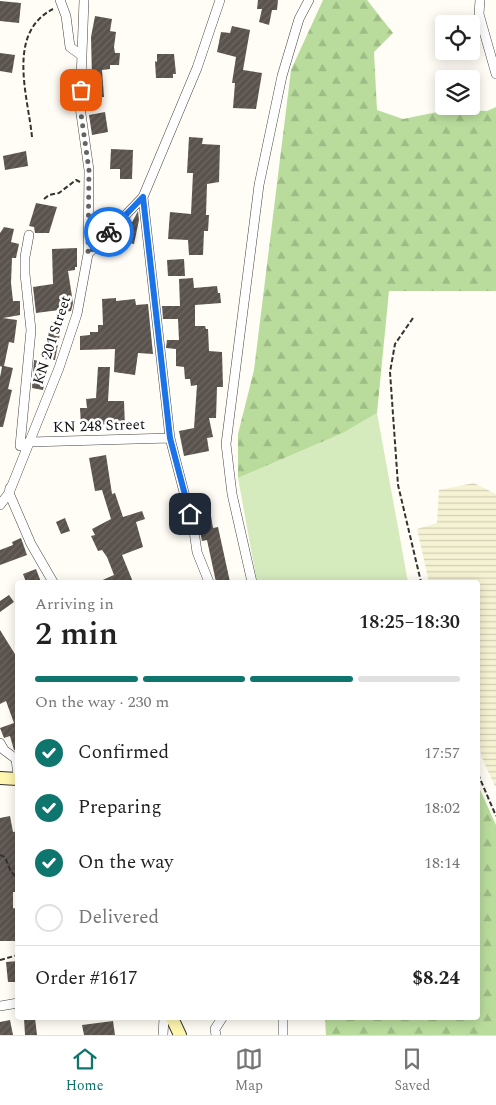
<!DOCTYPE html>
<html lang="en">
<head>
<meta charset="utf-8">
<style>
	:root { --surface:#fff; --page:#f2f2f2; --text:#222; --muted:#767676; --line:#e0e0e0; --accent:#0f766e }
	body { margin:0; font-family:Spectral,serif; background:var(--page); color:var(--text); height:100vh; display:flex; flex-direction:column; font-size:19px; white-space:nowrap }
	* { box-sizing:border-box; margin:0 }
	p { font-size:16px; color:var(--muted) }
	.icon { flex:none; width:28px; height:28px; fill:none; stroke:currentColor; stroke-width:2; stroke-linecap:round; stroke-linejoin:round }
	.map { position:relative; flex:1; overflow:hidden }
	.side { position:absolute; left:15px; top:580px; width:465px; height:440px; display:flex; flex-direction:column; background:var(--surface); border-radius:5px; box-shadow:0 2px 12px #0003 }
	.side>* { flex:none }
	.tools { position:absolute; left:435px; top:15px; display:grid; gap:10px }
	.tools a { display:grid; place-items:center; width:45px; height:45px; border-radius:5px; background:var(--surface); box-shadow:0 2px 12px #0003; font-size:25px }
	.pin { position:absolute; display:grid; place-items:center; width:42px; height:42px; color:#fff; margin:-21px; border-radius:10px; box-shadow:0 2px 8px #0006 }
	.courier { position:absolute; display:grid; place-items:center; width:50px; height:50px; margin:-25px; border:4px solid #1a73e8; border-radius:50%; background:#fff; color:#222; box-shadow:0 1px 6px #0007 }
	.summary em { font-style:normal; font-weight:600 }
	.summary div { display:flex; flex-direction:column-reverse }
	.summary { display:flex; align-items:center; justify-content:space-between; height:85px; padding:0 20px }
	h1 { font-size:32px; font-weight:600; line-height:38px }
	.bar { display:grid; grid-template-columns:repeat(4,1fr); gap:8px 5px; align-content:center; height:60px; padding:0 20px }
	.bar i { height:6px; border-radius:4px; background:var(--line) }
	.bar .selected { background:var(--accent) }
	.bar p { grid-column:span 4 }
	.line { display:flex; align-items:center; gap:12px; padding:0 20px; border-top:1px solid var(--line) }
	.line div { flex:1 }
	ol { padding:0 20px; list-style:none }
	li { display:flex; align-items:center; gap:15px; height:55px }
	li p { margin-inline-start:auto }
	li .icon { padding:5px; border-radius:50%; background:var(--accent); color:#fff; stroke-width:4 }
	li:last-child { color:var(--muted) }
	li i { width:28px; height:28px; border:2px solid var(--line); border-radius:50% }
	.tabs { display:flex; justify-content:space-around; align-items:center; height:70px; border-top:1px solid var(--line); background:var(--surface); font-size:14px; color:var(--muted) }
	.tabs a { display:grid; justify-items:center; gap:2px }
	.tabs .selected { color:var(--accent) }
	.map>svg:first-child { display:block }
	.farmland { fill:url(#farmland-rules) }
	.grass { fill:#d5ebbd }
	.forest { fill:url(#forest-firs) }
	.building { fill:url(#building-hatch) }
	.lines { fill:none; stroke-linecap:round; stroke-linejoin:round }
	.street-casing { stroke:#444; stroke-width:10 }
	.secondary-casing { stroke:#333; stroke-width:14 }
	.path { stroke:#333; stroke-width:2; stroke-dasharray:5 2.5; stroke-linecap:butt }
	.street { stroke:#fff; stroke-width:9 }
	.secondary { stroke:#fff6b0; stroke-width:12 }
	.done { stroke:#646461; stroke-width:5; stroke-dasharray:0 9 }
	.route { stroke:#1a73e8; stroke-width:6 }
	.labels { text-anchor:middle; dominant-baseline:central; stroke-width:5; stroke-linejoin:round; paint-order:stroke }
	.street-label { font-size:15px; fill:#111; stroke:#fff }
</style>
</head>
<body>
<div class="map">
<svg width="496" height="1035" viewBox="0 0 496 1035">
	<defs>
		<pattern id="farmland-rules" width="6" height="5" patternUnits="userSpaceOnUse" patternTransform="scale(1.25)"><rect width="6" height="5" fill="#f6f3d4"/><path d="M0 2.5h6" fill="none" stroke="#d2cfb5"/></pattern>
		<pattern id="forest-firs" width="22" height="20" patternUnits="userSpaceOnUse" patternTransform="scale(1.25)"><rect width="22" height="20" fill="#b9dc9c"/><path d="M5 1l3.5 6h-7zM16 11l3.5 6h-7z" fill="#9ebc85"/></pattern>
		<pattern id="building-hatch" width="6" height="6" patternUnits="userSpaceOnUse" patternTransform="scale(1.25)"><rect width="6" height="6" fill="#5a524d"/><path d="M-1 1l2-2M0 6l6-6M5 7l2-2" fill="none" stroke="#6d6662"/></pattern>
	</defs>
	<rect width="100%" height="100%" fill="#fffdf5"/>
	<path class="farmland" d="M474,483l22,11v294l-15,-32 -3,-33v-141h-49l-12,-53 20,-6 2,-33z"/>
	<path class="grass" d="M377,413l31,169h-151l-19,-104 105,-45z"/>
	<path class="forest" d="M323,0h44l26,33 -19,19 3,58 26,9 49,-10 35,2 9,-4v184h-107l-12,122 -34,20 -105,45v-44l16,-64 37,-300z
		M478,785l18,40v210h-170l-1,-17h153z"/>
	<path class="building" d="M258,0h20l-1,10h-5l-3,15 -10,-3 3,-13h-5z
		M0,1l21,2 -2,20 -19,-2z
		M95,16l17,3 -2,12 6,1 -2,15 1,6h5l-1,12h-9v4l-8,1 2,27 -15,1 -2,-20h5l-1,-41z
		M232,26l18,4 -7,40 19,3 -6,36 -23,-1 2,-25h-3l4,-26 -19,-5 4,-20 9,1z
		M0,53l15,2 -3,18 -12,-2z
		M157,54h17l2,20h-3v4h-17l-1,-17 2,1z
		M105,112l3,20 -16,3 -3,-20z
		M189,137l14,1 -1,6 18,1 -1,37 -12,2 -1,31h3l-1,16h-4l-1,24h-14l-1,-15 -20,-1 2,-27 21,2 2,-41h-6z
		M111,149l22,1 -1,29h-12v-10h-10z
		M26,151l2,15 -23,4 -2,-14z
		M36,203l21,4 -8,26h-14l-1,-6 -5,-1z
		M138,211l1,9 -5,24 -10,-2 3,-14h2z
		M4,227l10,2 -3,13 8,2 -3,14h-4l-1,25 2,18h7v14l-17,3 14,2 -3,23 -5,-1 -5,24 9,2 -5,21 4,1 -9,37h-3v-50l2,-10 -2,-1v-133z
		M77,248v19h-2v3l-7,1 5,32 -2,8 -11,2 -1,-3 -23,3 -3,-26 20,-3 -1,-35z
		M184,259l1,17h-17l-1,-16z
		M193,278l1,10 23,-2 1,7h2l1,10 -26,2v21h10l1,3h2l1,22 13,1 1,35h-6l-1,31h-7l4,19 -6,1 2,13 -25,5 -5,-25 15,-3 3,-43 -6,1 -1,-7h-5l-1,-12 -8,-1v-17l-10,-1 1,-8h12l-1,-21h-15l-1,-13h18l-1,-27z
		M116,298v3l19,-2 1,6 12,-1 5,50 -15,-1 -3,22 -21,-3 1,-23 -35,1v-14l10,-1v-3h8v-7h5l-1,-26z
		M50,326l11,2 -6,32 -11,-1z
		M34,360l14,3 -5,27 -11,-2z
		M98,367h12l-2,34h16l1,27h-15v-4l-29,1 -1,-17h7l-1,-9 10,-1z
		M106,455l6,39 3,-1 8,24 19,-6 3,8 -9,3 7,25 -21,8 11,27h-35l16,-7 -7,-18 -5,-7 -4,1 -7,-15 4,-1 -3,-6 19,-10 -9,-29 -7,1 -6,-33z
		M209,504l4,24 5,-1 12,55h-14l-9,-42 -5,1 -7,-36z
		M65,518l5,13 -9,3 -5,-12z
		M21,538l6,17 -27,10v-15l13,-5 -1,-3z
		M36,569l5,13h-15l-3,-8z
		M9,595l5,7 -14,10v-11z
		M0,630l18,29v93l-4,-2 -4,-14 -6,2 -4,-10 14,-5 -8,-22 -6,3z
		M10,816l3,16 5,-1v61h-5v16l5,1v32h-18v-123z
		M18,961v21h-10l-2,-20z
		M24,1018h11l2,17h-12z
		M10,1020l3,15h-13v-13z
		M113,1021l2,14h-31l-2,-10z"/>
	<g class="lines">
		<g class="street-casing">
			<path id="street" d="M60,0l6,16 4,31 11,8
				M84,0l-4,107 9,63 -1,84
				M480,0l-1,14 17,60
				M143,197l27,241 24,93 3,21 12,30
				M29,235l-4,22v17l6,56 -11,116 10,-4 140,-4
				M10,488l-1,5 22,51 22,38
				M0,505l9,-12 50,-125 18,-54 11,-60 55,-57 54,-129 23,-68
				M252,582l-20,-88 -6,-50 33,-259 23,-109 17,-57 10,-19
				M0,743l4,7 12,9 2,17
				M0,1006l18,-3
				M283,1018v17
				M163,1035l1,-17
				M216,1035l-1,-6 7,-11"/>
		</g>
		<g class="secondary-casing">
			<path id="secondary" d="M0,778l18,1
				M172,1018l8,17"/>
		</g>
		<path class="path" d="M32,137c-4,-41 -26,-104 21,-128
			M44,199l5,-4 10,-2 17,-13 4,2
			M413,318l-18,26 -5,28 8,113 23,97
			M478,774l18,42
			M0,855l5,2 6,15 7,6
			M0,960l18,-5"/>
		<use href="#street" class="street"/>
		<use href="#secondary" class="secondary"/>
	</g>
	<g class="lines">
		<path class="done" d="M81,90l-1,17 9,63 -1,84 21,-22"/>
		<path class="route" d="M109,232l34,-35 27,241 20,76"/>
	</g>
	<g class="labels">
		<g class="street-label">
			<text transform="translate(52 340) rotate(-72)">KN 201 Street</text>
			<text transform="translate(99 426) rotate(-2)">KN 248 Street</text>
		</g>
	</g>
</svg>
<div class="tools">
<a><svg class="icon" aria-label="locate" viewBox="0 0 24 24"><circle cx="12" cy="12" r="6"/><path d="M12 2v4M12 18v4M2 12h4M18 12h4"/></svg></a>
<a><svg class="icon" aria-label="layers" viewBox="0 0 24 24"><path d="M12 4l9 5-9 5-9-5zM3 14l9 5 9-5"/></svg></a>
</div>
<div class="pin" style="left:81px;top:90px;background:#ea580c"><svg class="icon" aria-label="bag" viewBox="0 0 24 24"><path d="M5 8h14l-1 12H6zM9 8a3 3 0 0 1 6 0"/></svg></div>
<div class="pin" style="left:190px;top:514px;background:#1f2937"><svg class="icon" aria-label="home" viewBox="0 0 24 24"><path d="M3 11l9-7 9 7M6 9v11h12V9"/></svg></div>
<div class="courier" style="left:109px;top:232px"><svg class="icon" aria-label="bike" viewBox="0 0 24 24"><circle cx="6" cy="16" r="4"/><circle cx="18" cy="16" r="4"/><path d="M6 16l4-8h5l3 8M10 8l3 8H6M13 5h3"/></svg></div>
<section class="side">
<div class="summary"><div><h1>2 min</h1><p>Arriving in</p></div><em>18:25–18:30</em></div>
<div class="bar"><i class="selected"></i><i class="selected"></i><i class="selected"></i><i></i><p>On the way · 230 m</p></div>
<ol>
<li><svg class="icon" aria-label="check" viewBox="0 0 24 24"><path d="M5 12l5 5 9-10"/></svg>Confirmed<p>17:57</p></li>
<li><svg class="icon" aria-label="check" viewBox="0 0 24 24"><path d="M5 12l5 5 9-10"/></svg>Preparing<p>18:02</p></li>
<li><svg class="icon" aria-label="check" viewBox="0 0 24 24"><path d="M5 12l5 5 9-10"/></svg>On the way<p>18:14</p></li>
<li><i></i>Delivered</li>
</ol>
<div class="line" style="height:65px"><div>Order #1617</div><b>$8.24</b></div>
</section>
</div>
<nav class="tabs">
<a class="selected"><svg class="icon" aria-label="home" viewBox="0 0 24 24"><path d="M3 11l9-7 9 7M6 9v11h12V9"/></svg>Home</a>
<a><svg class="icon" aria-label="map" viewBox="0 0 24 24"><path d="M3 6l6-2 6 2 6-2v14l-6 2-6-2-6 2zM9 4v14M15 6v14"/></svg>Map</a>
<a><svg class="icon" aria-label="saved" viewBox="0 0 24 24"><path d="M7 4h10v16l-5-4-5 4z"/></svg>Saved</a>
</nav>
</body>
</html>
